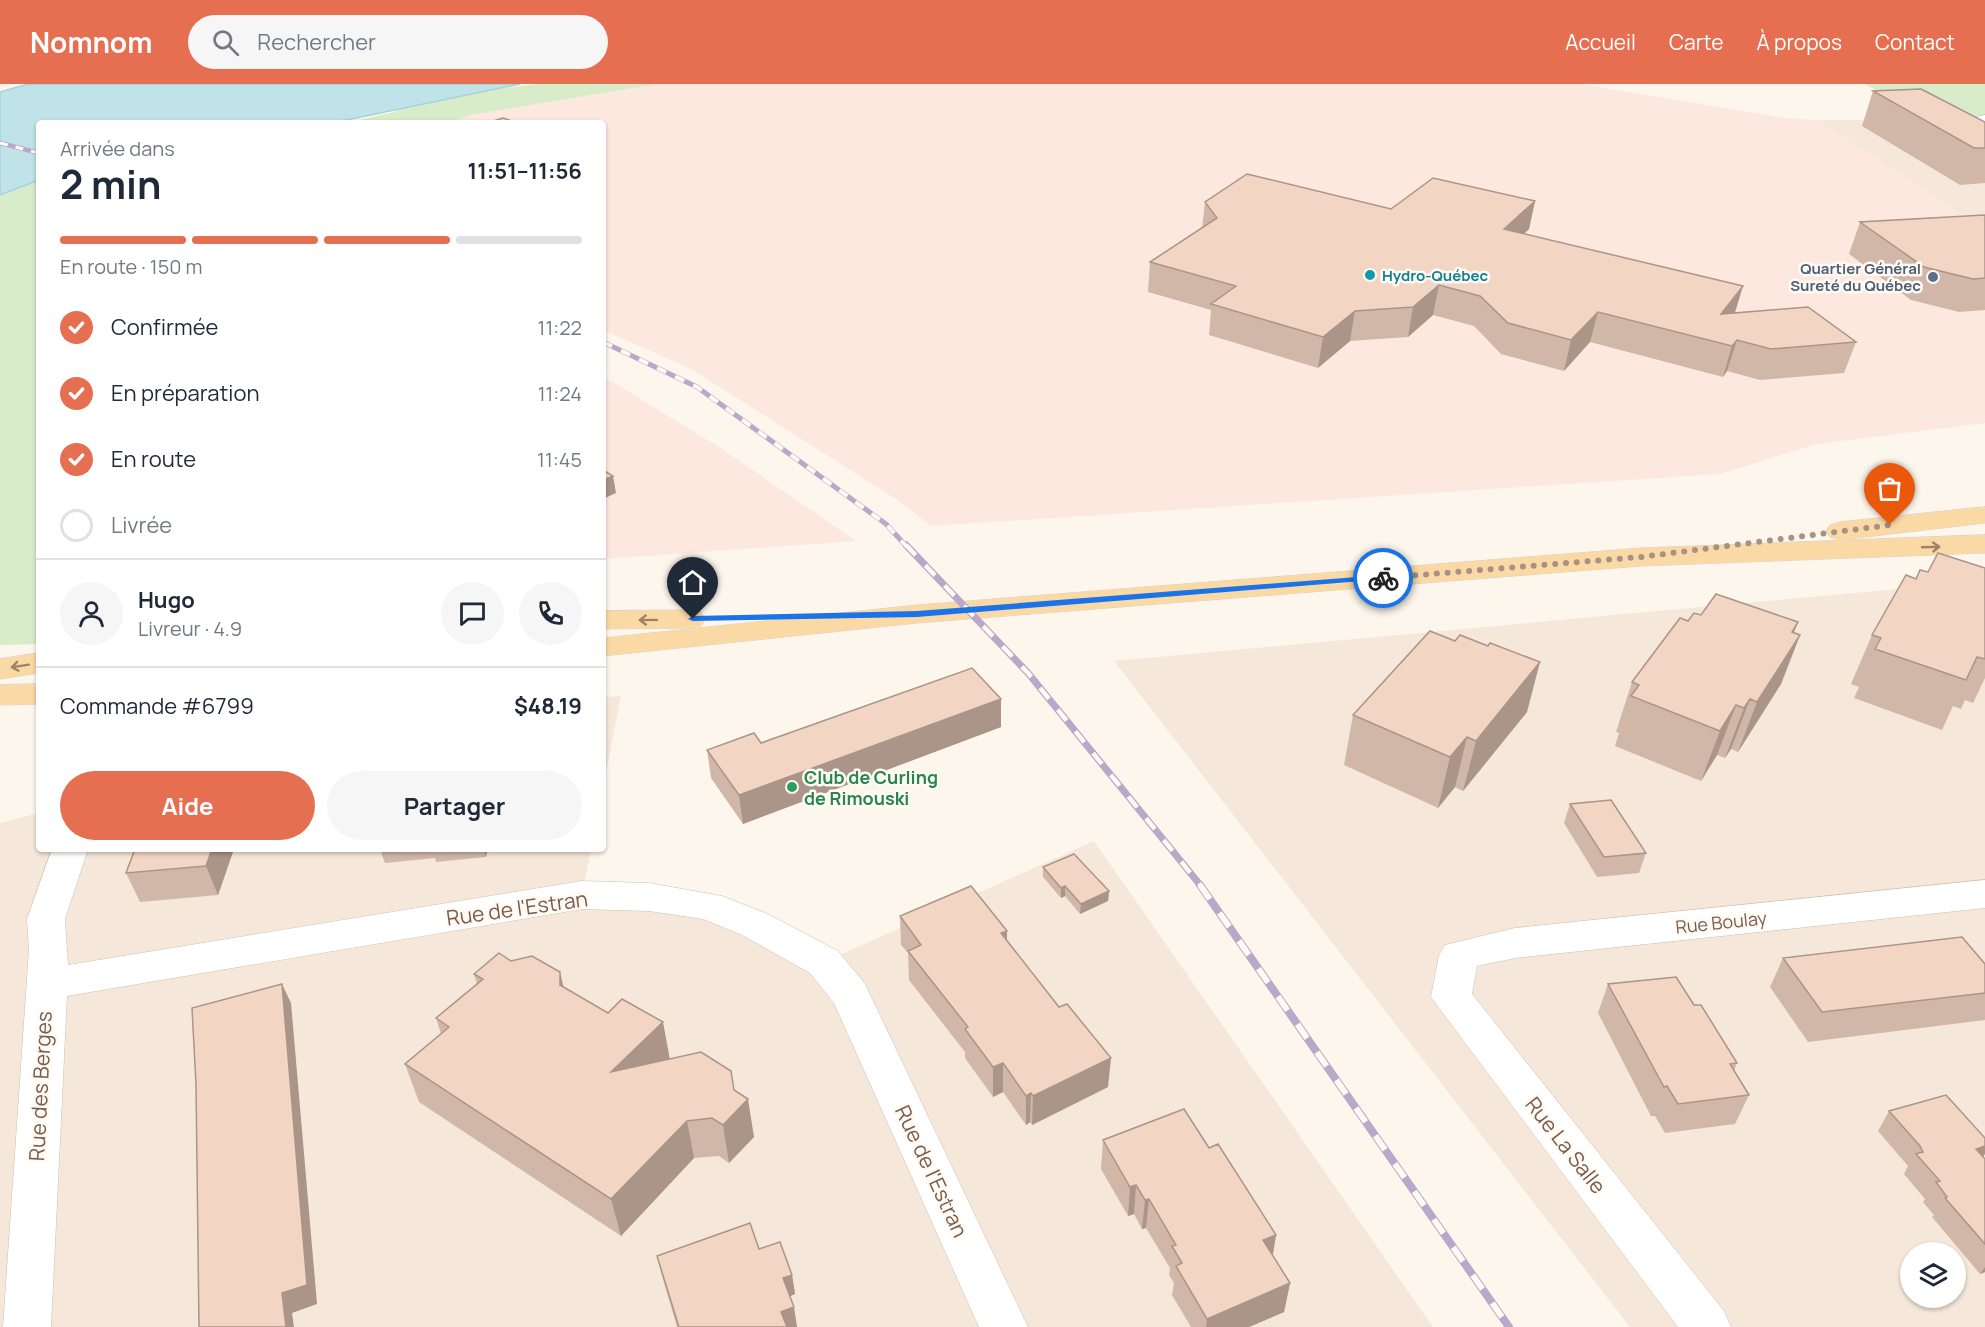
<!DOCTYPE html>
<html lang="fr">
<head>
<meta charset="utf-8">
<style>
	:root { --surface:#fff; --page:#f6f6f7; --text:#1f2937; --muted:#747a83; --line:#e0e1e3; --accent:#e76f51 }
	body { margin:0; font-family:Manrope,sans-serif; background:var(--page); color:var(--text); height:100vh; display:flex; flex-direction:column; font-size:22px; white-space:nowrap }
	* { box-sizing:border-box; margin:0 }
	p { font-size:20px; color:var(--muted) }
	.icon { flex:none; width:33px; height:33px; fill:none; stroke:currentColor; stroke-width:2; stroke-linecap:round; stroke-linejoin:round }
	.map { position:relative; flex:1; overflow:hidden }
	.side { position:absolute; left:36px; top:36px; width:570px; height:732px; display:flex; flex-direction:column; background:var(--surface); border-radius:6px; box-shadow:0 2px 4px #0004 }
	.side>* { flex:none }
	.controls { position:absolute; left:1900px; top:1158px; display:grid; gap:12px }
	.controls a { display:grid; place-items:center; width:66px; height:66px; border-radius:50%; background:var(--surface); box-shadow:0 2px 4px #0004; font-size:30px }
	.pin { position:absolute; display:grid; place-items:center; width:51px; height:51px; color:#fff; margin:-62px -26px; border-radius:50% 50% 50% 0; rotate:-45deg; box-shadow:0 0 6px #0007 }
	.pin .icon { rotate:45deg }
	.courier { position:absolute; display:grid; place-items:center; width:60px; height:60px; margin:-30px; border:4px solid #1a73e8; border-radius:50%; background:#fff; color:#222; box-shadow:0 2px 8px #0007 }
	.summary em { font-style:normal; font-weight:700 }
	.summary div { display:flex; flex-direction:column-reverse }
	.summary { display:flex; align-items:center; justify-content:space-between; height:102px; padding:0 24px }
	h1 { font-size:39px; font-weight:700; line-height:45px }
	.bar { display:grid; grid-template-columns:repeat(4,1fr); gap:9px 6px; align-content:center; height:72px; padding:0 24px }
	.bar i { height:8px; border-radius:4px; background:var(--line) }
	.bar .current { background:var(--accent) }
	.bar p { grid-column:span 4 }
	.line { display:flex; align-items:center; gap:15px; padding:0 24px; border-top:2px solid var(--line) }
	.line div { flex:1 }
	.round { display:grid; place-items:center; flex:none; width:63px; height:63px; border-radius:32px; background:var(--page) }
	ol { padding:0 24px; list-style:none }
	li { display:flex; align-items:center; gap:18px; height:66px }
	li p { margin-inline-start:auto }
	li .icon { padding:6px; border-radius:50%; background:var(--accent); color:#fff; stroke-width:4 }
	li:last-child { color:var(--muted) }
	li i { width:33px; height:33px; border:3px solid var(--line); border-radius:50% }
	.primary-button { display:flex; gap:12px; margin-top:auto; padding:12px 24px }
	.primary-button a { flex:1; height:69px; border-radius:36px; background:var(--accent); color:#fff; font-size:24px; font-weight:700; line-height:69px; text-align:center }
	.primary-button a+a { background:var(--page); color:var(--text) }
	header { display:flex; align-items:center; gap:36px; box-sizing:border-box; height:84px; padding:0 30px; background:var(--accent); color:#fff }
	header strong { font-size:28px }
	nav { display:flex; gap:33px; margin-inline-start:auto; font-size:21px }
	.search { width:420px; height:54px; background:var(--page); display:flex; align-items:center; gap:15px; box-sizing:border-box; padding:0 21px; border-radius:33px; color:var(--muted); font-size:22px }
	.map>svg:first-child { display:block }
	.residential { fill:#f5e8da; fill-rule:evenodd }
	.commercial { fill:#fde8e0 }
	.green { fill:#d8ecc9 }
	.water { fill:#bfe3e8; stroke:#a5d3da; stroke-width:1.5 }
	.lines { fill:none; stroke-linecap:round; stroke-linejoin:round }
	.street-casing { stroke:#d1beb0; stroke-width:1 }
	.primary-casing { stroke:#dad1cd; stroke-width:1 }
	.street { fill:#fff; fill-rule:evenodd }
	.primary { fill:#fbd9a5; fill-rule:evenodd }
	.rail-far3-casing { stroke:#b9a8c9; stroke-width:4.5 }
	.rail-far2-casing { stroke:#b9a8c9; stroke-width:5 }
	.rail-far1-casing { stroke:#b9a8c9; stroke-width:7 }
	.rail-casing { stroke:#b9a8c9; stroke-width:8 }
	.rail-far3 { stroke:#fffaf3; stroke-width:3; stroke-dasharray:8; stroke-linecap:butt }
	.rail-far2 { stroke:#fffaf3; stroke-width:4; stroke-dasharray:10; stroke-linecap:butt }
	.rail-far1 { stroke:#fffaf3; stroke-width:4.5; stroke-dasharray:14; stroke-linecap:butt }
	.rail { stroke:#fffaf3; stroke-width:6; stroke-dasharray:17; stroke-linecap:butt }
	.wall { fill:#d1b7a8 }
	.shaded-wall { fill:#aa9588 }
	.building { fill:#f3d5c3; stroke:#aa9588; stroke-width:1.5 }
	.oneway { stroke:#a18267 }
	.route { fill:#1a73e8 }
	.done { stroke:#a89285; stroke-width:6; stroke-dasharray:0 10.8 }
	.culture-dot { fill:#0f9aa8; stroke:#fffaf3; stroke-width:2 }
	.service-dot { fill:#5c6f8a; stroke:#fffaf3; stroke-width:2 }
	.leisure-dot { fill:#2e9e5b; stroke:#fffaf3; stroke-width:2 }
	.labels { text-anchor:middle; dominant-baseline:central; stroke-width:5; stroke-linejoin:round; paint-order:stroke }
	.far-service-label { font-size:15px; font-weight:bold; fill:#4e5e75; stroke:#fffaf3; text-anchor:end }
	.far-culture-label { font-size:15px; font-weight:bold; fill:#0d838f; stroke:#fffaf3; text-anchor:start }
	.leisure-label { font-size:18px; font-weight:bold; fill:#27864d; stroke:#fffaf3; text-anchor:start }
	.street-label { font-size:18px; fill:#7a5c4d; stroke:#fffaf3 }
	.near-street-label { font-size:21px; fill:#7a5c4d; stroke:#fffaf3 }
</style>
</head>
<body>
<header>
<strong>Nomnom</strong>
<div class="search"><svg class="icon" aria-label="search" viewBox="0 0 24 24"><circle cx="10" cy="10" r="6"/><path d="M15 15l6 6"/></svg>Rechercher</div>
<nav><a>Accueil</a><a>Carte</a><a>À propos</a><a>Contact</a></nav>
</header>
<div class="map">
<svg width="1985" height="1243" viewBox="0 0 1985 1243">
	<rect width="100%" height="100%" fill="#fdf6ec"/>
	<path class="residential" d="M1816,36h169v110z
		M1985,497v746h-355l-516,-666zM1911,1168h45v46h-45z
		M621,612l-18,92v-91z
		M39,729v36h552l-9,46 67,2 175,65 270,-121 339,486h-1433v-504z"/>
	<path class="commercial" d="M658,0h923l205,34 30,2 169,110v193l-168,21 -97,30 -789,52 -35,-27 -205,-130 -88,-39v-207h-156l24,-8z
		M603,292l119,73 134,92 -253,18z"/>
	<path class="green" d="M539,0h119l-187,31 -24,8h-101l48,-11 32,-15z
		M1865,0h120v31l-22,1 -57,-9z
		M39,96v464l-39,1v-450z"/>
	<path class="water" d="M28,0h492l-188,39h-293v57l-39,15v-103z"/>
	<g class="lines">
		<g class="street-casing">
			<path id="street" d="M1985,31v10l-9,3 9,4v13l-24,-11 -3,-4 4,-10z
				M52,765h36l-23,70 3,46 514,-84 67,2 73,13 46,18 70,37 27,33 163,343h-49l-145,-324 -24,-30 -70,-39 -37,-15 -54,-8 -67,-2 -515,87 -16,331h-48l26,-377 -2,-31z
				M1985,796v28l-470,50 -38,8 -5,28 252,317 7,16h-53l-247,-330 8,-42 6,-10 70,-17z"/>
		</g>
		<g class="primary-casing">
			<path id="primary" d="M1985,423v16l-145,17 -10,-3 -4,-6 4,-6 10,-3z
				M1985,451v18l-344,13 -724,57 -314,33v-18l314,-33 724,-57z
				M690,526l11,2 4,7 -4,7 -11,2 -87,1v-18z
				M39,569v20l-39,6v-20z
				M39,600v20l-39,1v-20z"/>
		</g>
		<use href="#street" class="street"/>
		<use href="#primary" class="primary"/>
		<g class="rail-far3-casing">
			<path id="rail-far3" d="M0,59l39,10"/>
		</g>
		<g class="rail-far2-casing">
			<path id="rail-far2" d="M603,258l94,45 189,137 21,23"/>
		</g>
		<g class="rail-far1-casing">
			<path id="rail-far1" d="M906,461l122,128 173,213"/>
		</g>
		<g class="rail-casing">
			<path id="rail" d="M1200,801l309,442"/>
		</g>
		<use href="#rail-far3" class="rail-far3"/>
		<use href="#rail-far2" class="rail-far2"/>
		<use href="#rail-far1" class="rail-far1"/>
		<use href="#rail" class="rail"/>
	</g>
	<path class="wall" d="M1873,7l112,31v61l-25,2 -98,-59z
		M1535,117l-6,28 -5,5 211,78 121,30 -12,31 -84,7 -33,-9 -4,6 -133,-35 -26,29 -63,-17 -27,-28 -41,-11 -25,22 -58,4 -32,27 -109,-33 2,-25 -63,-18 2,-30 52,-34 3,-26 186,7z
		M1985,131v95l-26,2 -48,-12 -62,-46 11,-32z
		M1985,484v110l-12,25 -8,-3 -4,9 -8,-3 -11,24 -88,-32 5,-11 -8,-3 21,-49 44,-56 12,-7z
		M1701,531l97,7 -4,11 6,2 -19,49 -43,68 -7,-3 -6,9 -8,-3 -16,26 -86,-35 4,-13 -3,-1 16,-50 56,-61z
		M1527,628l-64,79 -8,-4 -17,21 -94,-43 9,-50z
		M1001,643l-258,97 -32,-46 -4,-28 54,-7z
		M1570,720l76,49 -7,20 -42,4 -33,-54z
		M135,765h99l-16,46 -78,7 -14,-29z
		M380,765h144l-37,3 -1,5 -50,5 -1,-4 -50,5z
		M1043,783l66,24 -1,10 -28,13 -15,-18 -4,2 -18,-21z
		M900,832l107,26 101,145 -76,38 -2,-3 -4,3 -23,-33 -10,5 -28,-39v-6l-56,-72 -1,-27 -7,-8z
		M1783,874l202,6v56l-177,22 -38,-55z
		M511,877l53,26 106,72 64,31 20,47 -25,26 -10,-7 -25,2 -73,78 -202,-134 -14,-38 36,-30 -5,-16 41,-34 -3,-10z
		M1608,900l86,21 43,58 -3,8 15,24 -14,29 -70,9 -10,-17h-4l-53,-103z
		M1889,1027l94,46 2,2v113l-5,2 -48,-57 2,-2 -11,-13 2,-3 -21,-25 4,-8 -30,-35z
		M1103,1056l106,8 67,87 -3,20 17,28 -6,29 -35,15h-58l-19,-32 2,-12 -5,-8 1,-7 -24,-40 -4,1 -8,-15 -6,2 -27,-47z
		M759,1165l33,26 3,19 -5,2 7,31h-120l-15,-51 -5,-20z"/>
	<path class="shaded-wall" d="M1535,117l-6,28 -31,29 6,-29z
		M1439,201l-6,30 -25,22 5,-30z
		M1743,202l-9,30 -13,-2z
		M1355,227l-5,30 -32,27 5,-31z
		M1598,228l-8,30 -26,29 7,-31z
		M1737,256l-10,31 -4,6 9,-31z
		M613,392l3,17 -13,6v-19z
		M1798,538l-17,42 19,-29 -19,49 -43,68 19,-50 35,-70z
		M1540,578l-13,50 -64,79 13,-50z
		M1001,615v28l-258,97 -4,-29z
		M1750,615l-19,50 -6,9 19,-50z
		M1736,621l-19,50 -16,26 19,-50z
		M1467,653l-12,50 -17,21 12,-51z
		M212,765h22l-16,46 -12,-29z
		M484,765h2l1,3 -1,5z
		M1065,802v10l-4,2v-10z
		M1109,807l-1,10 -28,13 1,-10z
		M1007,847v29l-6,-27z
		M560,888l9,38 -9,-25z
		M282,900l9,19 26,301 -25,9 2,14h-8l-4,-34z
		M663,938l7,38 -59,12z
		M1111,974l-3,29 -76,38 1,-29z
		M1003,979v29l-10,5v-30z
		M1031,1009l-1,29 -4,3v-29z
		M748,1015l6,38 -25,26 -6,-38z
		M687,1037l7,37 -73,78 -10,-37z
		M1985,1062v8l-7,10 -2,-15z
		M1136,1101l-2,29 -6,2 2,-29z
		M1149,1115l-3,29 -4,1 3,-29z
		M1276,1151l-5,29 -8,-24z
		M1985,1183v5l-5,2z
		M792,1191l3,19 -9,4 -3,-20z
		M1290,1199l-6,29 -35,15h-43l1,-8z
		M794,1223l3,20h-13l-3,-15z"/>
	<path class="building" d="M1921,5l64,33v26h-11l-101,-57z
		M503,34l15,5h-31z
		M1247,90l144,35 42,-31 102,23 -31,28 239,57 -22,28 87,-7 48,35 -85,7 -34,-9 -5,6 -134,-34 -27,28 -63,-17 -28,-27 -41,-11 -26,22 -58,4 -32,26 -112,-33 25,-18 -86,-24 67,-44 -12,-16z
		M1985,131v63l-12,1 -49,-12 -64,-45z
		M603,386l10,6 -10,4z
		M1938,469l47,15v91l-8,-2 -11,23 -91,-31 6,-11 -9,-3 34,-60 10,4 4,-9 8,2z
		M1716,510l82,28 -6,10 8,3 -43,67 -7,-3 -6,9 -8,-3 -16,26 -89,-35 8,-11 -7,-3 48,-64 8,3 6,-8 7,2z
		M1430,547l25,10 5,-6 28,11 2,-3 50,19 -64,79 -9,-4 -17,20 -97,-42z
		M972,584l29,31 -262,96 -32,-45 47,-17 7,10z
		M1611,716l35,53 -42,4 -34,-53z
		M135,765h77l-6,17 -80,7z
		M1074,770l35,37 -28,13 -16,-18 -4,2 -18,-21z
		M971,802l36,45 -6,2 58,74 8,-3 44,54 -78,38 -2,-3 -5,3 -23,-33 -10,4 -28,-38 3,-2 -60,-76 13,-6 -21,-29z
		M1962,853l23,27v29l-163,19 -39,-54z
		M499,869l12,8 21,-5 28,16v13l48,28 14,-14 41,23 -52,50 90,-20 30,19 3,19 14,9 -25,26 -11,-7 -25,3 -76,78 -206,-135 44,-37 -13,-9 47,-39 -9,-5z
		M1676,893l18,28h7l36,58 -7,1 19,31 -71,9 -11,-18 -3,1 -56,-103z
		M282,900l25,301 -25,8 4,34h-87l-3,-243 -4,-76z
		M1946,1011l39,43v8l-9,3 9,10v85l-40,-46 2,-1 -11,-15 4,-1 -24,-27 7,-2 -3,-6 -31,-35z
		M1184,1025l25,39 9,-4 58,91 -13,5 27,43 -83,36 -31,-53 6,-3 -10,-17 4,-1 -27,-46 -4,1 -9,-15 -6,2 -27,-47z
		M750,1139l9,26 21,-7 12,33 -9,3 11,29 -13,5 6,15h-108l-22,-71z"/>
	<defs><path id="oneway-shaft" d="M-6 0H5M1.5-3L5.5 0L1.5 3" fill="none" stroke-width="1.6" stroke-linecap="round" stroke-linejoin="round" transform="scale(1.5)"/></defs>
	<g class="oneway">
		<use href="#oneway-shaft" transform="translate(1931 463) rotate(-2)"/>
		<use href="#oneway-shaft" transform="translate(648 536) rotate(179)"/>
		<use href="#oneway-shaft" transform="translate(20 582) rotate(171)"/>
	</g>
	<path class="route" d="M1383,491l3,1v3l-469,38 -224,4 -5,-2 5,-3 224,-5z"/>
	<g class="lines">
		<path class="done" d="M1383,494l258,-21 249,-32"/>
	</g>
	<circle class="culture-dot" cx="1370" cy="191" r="6"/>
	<circle class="service-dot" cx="1933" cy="193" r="6"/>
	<circle class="leisure-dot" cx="792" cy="703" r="6"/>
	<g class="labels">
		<g class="far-service-label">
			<text x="1921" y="184">Quartier Général<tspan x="1921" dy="17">Sureté du Québec</tspan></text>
		</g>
		<g class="far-culture-label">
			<text x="1382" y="191">Hydro-Québec</text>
		</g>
		<g class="leisure-label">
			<text x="804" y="693">Club de Curling<tspan x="804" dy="21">de Rimouski</tspan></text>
		</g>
		<g class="street-label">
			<text transform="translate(1721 838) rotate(-6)">Rue Boulay</text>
		</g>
		<g class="near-street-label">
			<text transform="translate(517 824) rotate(-8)">Rue de l'Estran</text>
			<text transform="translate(40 1002) rotate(-87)">Rue des Berges</text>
			<text transform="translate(1566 1061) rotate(52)">Rue La Salle</text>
			<text transform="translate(932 1087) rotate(65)">Rue de l'Estran</text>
		</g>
	</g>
</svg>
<div class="controls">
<a><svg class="icon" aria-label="layers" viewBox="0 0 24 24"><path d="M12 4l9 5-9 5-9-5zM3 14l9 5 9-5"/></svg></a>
</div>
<div class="pin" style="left:1890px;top:441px;background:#ea580c"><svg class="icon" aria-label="bag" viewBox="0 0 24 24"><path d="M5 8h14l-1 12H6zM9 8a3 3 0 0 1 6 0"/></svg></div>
<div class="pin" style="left:693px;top:535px;background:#1f2937"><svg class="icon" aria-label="home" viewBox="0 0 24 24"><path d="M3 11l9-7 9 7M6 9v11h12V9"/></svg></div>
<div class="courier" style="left:1383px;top:494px"><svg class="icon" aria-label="bike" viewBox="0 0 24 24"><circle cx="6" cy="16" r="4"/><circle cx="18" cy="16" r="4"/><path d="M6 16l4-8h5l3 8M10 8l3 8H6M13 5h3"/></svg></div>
<section class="side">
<div class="summary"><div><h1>2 min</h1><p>Arrivée dans</p></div><em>11:51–11:56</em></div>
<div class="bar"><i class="current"></i><i class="current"></i><i class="current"></i><i></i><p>En route · 150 m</p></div>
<ol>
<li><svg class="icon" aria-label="check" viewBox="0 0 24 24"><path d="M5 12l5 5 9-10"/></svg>Confirmée<p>11:22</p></li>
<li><svg class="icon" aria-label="check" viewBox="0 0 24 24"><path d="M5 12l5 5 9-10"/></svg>En préparation<p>11:24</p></li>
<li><svg class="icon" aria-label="check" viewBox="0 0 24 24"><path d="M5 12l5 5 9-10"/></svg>En route<p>11:45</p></li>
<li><i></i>Livrée</li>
</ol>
<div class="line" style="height:108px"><a class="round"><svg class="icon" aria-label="person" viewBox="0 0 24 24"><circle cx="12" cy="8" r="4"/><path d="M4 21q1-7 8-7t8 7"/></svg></a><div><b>Hugo</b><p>Livreur · 4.9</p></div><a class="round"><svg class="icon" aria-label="chat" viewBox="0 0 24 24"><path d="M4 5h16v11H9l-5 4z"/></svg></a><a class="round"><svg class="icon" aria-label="phone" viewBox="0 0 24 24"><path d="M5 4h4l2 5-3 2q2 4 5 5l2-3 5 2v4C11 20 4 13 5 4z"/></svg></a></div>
<div class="line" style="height:78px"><div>Commande #6799</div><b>$48.19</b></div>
<div class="primary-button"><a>Aide</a><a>Partager</a></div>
</section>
</div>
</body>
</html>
